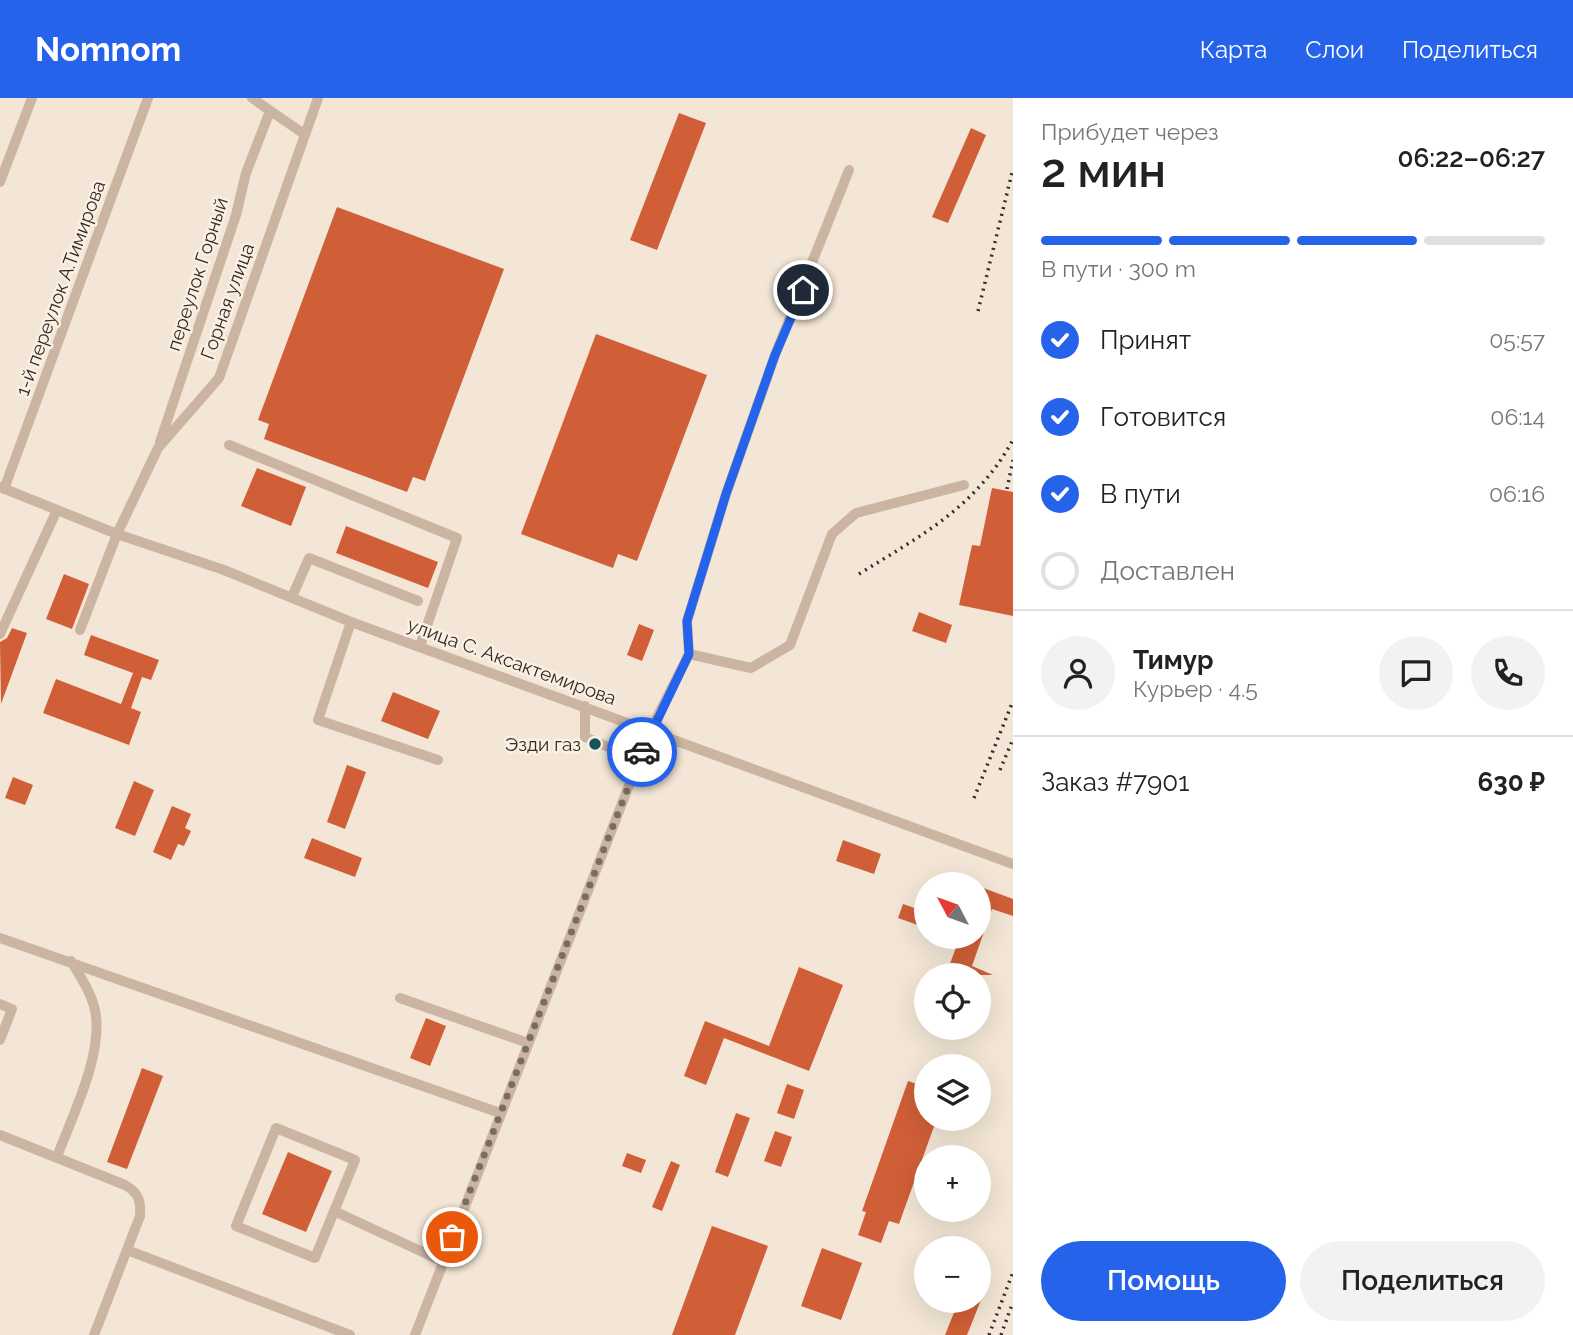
<!DOCTYPE html>
<html lang="ru">
<head>
<meta charset="utf-8">
<style>
	:root { --surface:#fff; --page:#f2f2f2; --text:#222; --muted:#767676; --line:#e0e0e0; --accent:#2563eb }
	body { margin:0; font-family:Raleway,sans-serif; background:var(--page); color:var(--text); height:100vh; display:flex; flex-direction:column; font-size:26px; white-space:nowrap }
	* { box-sizing:border-box; margin:0 }
	p { font-size:23px; color:var(--muted) }
	.icon { flex:none; width:38px; height:38px; fill:none; stroke:currentColor; stroke-width:2; stroke-linecap:round; stroke-linejoin:round }
	.map { position:relative; flex:1; overflow:hidden }
	.side { display:flex; flex-direction:column; background:var(--surface); width:560px }
	.side>* { flex:none }
	.needle { width:46px; rotate:311deg }
	.fabs { position:absolute; left:914px; top:774px; display:grid; gap:14px }
	.fabs a { display:grid; place-items:center; width:77px; height:77px; border-radius:50%; background:var(--surface); box-shadow:0 7px 28px #0002; font-size:35px }
	.pin { position:absolute; display:grid; place-items:center; width:60px; height:60px; color:#fff; margin:-30px; border:4px solid #fff; border-radius:50%; box-shadow:0 2px 7px #0007 }
	.courier { position:absolute; display:grid; place-items:center; width:70px; height:70px; margin:-35px; border:5px solid #2563eb; border-radius:50%; background:#fff; color:#222; box-shadow:0 2px 9px #0007 }
	.headline em { font-style:normal; font-weight:600 }
	.headline div { display:flex; flex-direction:column-reverse }
	.headline { display:flex; align-items:center; justify-content:space-between; height:119px; padding:0 28px }
	h1 { font-size:46px; font-weight:600; line-height:52px }
	.bar { display:grid; grid-template-columns:repeat(4,1fr); gap:10px 7px; align-content:center; height:84px; padding:0 28px }
	.bar i { height:9px; border-radius:5px; background:var(--line) }
	.bar .current { background:var(--accent) }
	.bar p { grid-column:span 4 }
	.line { display:flex; align-items:center; gap:18px; padding:0 28px; border-top:2px solid var(--line) }
	.line div { flex:1 }
	.round { display:grid; place-items:center; flex:none; width:74px; height:74px; border-radius:37px; background:var(--page) }
	ol { padding:0 28px; list-style:none }
	li { display:flex; align-items:center; gap:21px; height:77px }
	li p { margin-inline-start:auto }
	li .icon { padding:7px; border-radius:50%; background:var(--accent); color:#fff; stroke-width:4 }
	li:last-child { color:var(--muted) }
	li i { width:38px; height:38px; border:4px solid var(--line); border-radius:50% }
	.cta { display:flex; gap:14px; margin-top:auto; padding:14px 28px }
	.cta a { flex:1; height:80px; border-radius:42px; background:var(--accent); color:#fff; font-size:28px; font-weight:600; line-height:80px; text-align:center }
	.cta a+a { background:var(--page); color:var(--text) }
	header { display:flex; align-items:center; gap:42px; box-sizing:border-box; height:98px; padding:0 35px; background:var(--accent); color:#fff }
	header strong { font-size:33px }
	nav { display:flex; gap:38px; margin-inline-start:auto; font-size:24px }
	main { display:flex; flex:1; min-height:0 }
	.map>svg:first-child { display:block }
	.building { fill:#d05f37 }
	.lines { fill:none; stroke-linecap:round; stroke-linejoin:round }
	.minor { stroke:#cbb5a2; stroke-width:10 }
	.rail { stroke:#352a25; stroke-width:3.5; stroke-dasharray:2 5; stroke-linecap:butt }
	.done { stroke:#786c63; stroke-width:7; stroke-dasharray:0 12.6 }
	.route { stroke:#2563eb; stroke-width:9 }
	.poi-dot { fill:#17545a; stroke:#faf0e3; stroke-width:2.5 }
	.labels { text-anchor:middle; dominant-baseline:central; stroke-width:5; stroke-linejoin:round; paint-order:stroke }
	.street-label { font-size:19px; fill:#352a25; stroke:#faf0e3 }
	.poi-label { font-size:19px; fill:#352a25; stroke:#faf0e3; text-anchor:end }
</style>
</head>
<body>
<header>
<strong>Nomnom</strong>
<nav><a>Карта</a><a>Слои</a><a>Поделиться</a></nav>
</header>
<main>
<div class="map">
<svg width="1013" height="1237" viewBox="0 0 1013 1237">
	<rect width="100%" height="100%" fill="#f3e6d6"/>
	<path class="building" d="M679,15l27,10 -49,127 -27,-10z
		M971,30l15,7 -38,88 -16,-6z
		M337,109l167,62 -79,212 -12,-4 -6,15 -143,-53 5,-15 -11,-4z
		M596,236l111,41 -70,186 -19,-7 -5,14 -92,-34z
		M257,370l49,19 -15,39 -50,-20z
		M992,390l21,4v124l-54,-11 13,-60 8,1z
		M346,428l92,36 -10,26 -92,-35z
		M64,476l25,10 -17,45 -26,-10z
		M919,514l33,13 -6,18 -34,-12z
		M639,526l15,6 -12,31 -15,-6z
		M12,530l15,5 -26,71 -1,-62 7,-4z
		M91,537l68,25 -8,20 -9,-3 -11,31 10,4 -12,33 -86,-32 13,-34 65,25 12,-31 -49,-18z
		M393,594l47,19 -12,28 -47,-18z
		M347,667l19,7 -21,57 -18,-7z
		M13,679l20,8 -8,20 -20,-7z
		M134,683l20,9 -19,46 -20,-8z
		M172,708l19,8 -6,14 6,3 -7,15 -6,-2 -7,16 -18,-8z
		M312,740l50,20 -7,19 -51,-19z
		M843,742l38,14 -7,20 -38,-13z
		M978,788l35,13v17l-21,-7 -20,57 21,9h-47l14,-39h18z
		M903,806l23,8v16l-28,-10z
		M799,869l44,18 -34,86 -85,-33 -18,47 -22,-9 21,-55 64,25z
		M426,920l20,8 -16,40 -20,-8z
		M142,970l21,8 -36,93 -20,-7z
		M908,983l18,6v31h11l-38,106 -10,-3 -8,22 -23,-8 8,-23 -4,-1z
		M787,986l17,6 -10,29 -17,-6z
		M736,1015l14,5 -22,59 -13,-5z
		M775,1033l17,6 -11,30 -17,-6z
		M288,1054l44,19 -26,61 -44,-18z
		M627,1055l19,7 -5,13 -19,-7z
		M671,1063l9,4 -18,46 -10,-4z
		M712,1128l56,20 -33,89h-63z
		M822,1150l40,15 -21,57 -40,-14z
		M978,1177l11,5 -22,55h-22l14,-35h19z"/>
	<g class="lines">
		<path class="minor" d="M252,0l52,36
			M0,84l32,-84
			M160,344l76,-227 10,-42 24,-62
			M229,347l228,93 -37,108
			M0,389l117,47 107,36 127,52 662,242
			M4,391l144,-391
			M292,499l17,-39 109,43
			M351,524l-33,98 120,40
			M80,532l37,-96 41,-86 61,-70 99,-280
			M0,536l57,-124
			M689,556l62,14 39,-23 42,-111 24,-21 108,-28
			M585,608v31l54,23
			M0,840l500,175
			M400,900l128,45
			M0,906l12,5 -12,31
			M276,1030l79,32 -40,98 -79,-32z
			M0,1037l125,50c14,8 16,16 15,31l-46,119
			M57,1059c15,-41 47,-103 38,-147 -4,-18 -15,-34 -24,-49
			M334,1113l108,50
			M127,1152l223,85
			M415,1237l236,-606 38,-75 -2,-33 39,-127 49,-139 74,-185"/>
		<path class="rail" d="M978,213l35,-142
			M1007,391l6,-29
			M859,476c63,-39 116,-66 154,-134
			M1000,672l13,-31
			M974,700l39,-97
			M989,1237l24,-63
			M1001,1237l12,-33"/>
	</g>
	<g class="lines">
		<path class="done" d="M452,1139l190,-485"/>
		<path class="route" d="M642,654l47,-98 -2,-33 39,-127 49,-139 28,-65"/>
	</g>
	<circle class="poi-dot" cx="595" cy="646" r="7"/>
	<g class="labels">
		<g class="street-label">
			<text transform="translate(197 176) rotate(-72)">переулок Горный</text>
			<text transform="translate(60 190) rotate(-70)">1-й переулок А.Тимирова</text>
			<text transform="translate(227 203) rotate(-70)">Горная улица</text>
			<text transform="translate(512 563) rotate(20)">улица С. Аксактемирова</text>
		</g>
		<g class="poi-label">
			<text x="581" y="646">Эзди газ</text>
		</g>
	</g>
</svg>
<div class="fabs">
<a><svg class="needle" viewBox="-14 -14 28 28"><path d="M0-13l5 13h-10z" fill="#e53935"/><path d="M0 13l5-13h-10z" fill="#767676"/></svg></a>
<a><svg class="icon" aria-label="locate" viewBox="0 0 24 24"><circle cx="12" cy="12" r="6"/><path d="M12 2v4M12 18v4M2 12h4M18 12h4"/></svg></a>
<a><svg class="icon" aria-label="layers" viewBox="0 0 24 24"><path d="M12 4l9 5-9 5-9-5zM3 14l9 5 9-5"/></svg></a>
<a>+</a>
<a>−</a>
</div>
<div class="pin" style="left:452px;top:1139px;background:#ea580c"><svg class="icon" aria-label="bag" viewBox="0 0 24 24"><path d="M5 8h14l-1 12H6zM9 8a3 3 0 0 1 6 0"/></svg></div>
<div class="pin" style="left:803px;top:192px;background:#1f2937"><svg class="icon" aria-label="home" viewBox="0 0 24 24"><path d="M3 11l9-7 9 7M6 9v11h12V9"/></svg></div>
<div class="courier" style="left:642px;top:654px"><svg class="icon" aria-label="car" viewBox="0 0 24 24"><path d="M5 17H2v-5l4-1 3-4h7l3 4 3 1v5h-3M9 17h6M6 11h13"/><circle cx="7" cy="17" r="2"/><circle cx="17" cy="17" r="2"/></svg></div>
</div>
<section class="side">
<div class="headline"><div><h1>2 мин</h1><p>Прибудет через</p></div><em>06:22–06:27</em></div>
<div class="bar"><i class="current"></i><i class="current"></i><i class="current"></i><i></i><p>В пути · 300 m</p></div>
<ol>
<li><svg class="icon" aria-label="check" viewBox="0 0 24 24"><path d="M5 12l5 5 9-10"/></svg>Принят<p>05:57</p></li>
<li><svg class="icon" aria-label="check" viewBox="0 0 24 24"><path d="M5 12l5 5 9-10"/></svg>Готовится<p>06:14</p></li>
<li><svg class="icon" aria-label="check" viewBox="0 0 24 24"><path d="M5 12l5 5 9-10"/></svg>В пути<p>06:16</p></li>
<li><i></i>Доставлен</li>
</ol>
<div class="line" style="height:126px"><a class="round"><svg class="icon" aria-label="person" viewBox="0 0 24 24"><circle cx="12" cy="8" r="4"/><path d="M4 21q1-7 8-7t8 7"/></svg></a><div><b>Тимур</b><p>Курьер · 4.5</p></div><a class="round"><svg class="icon" aria-label="chat" viewBox="0 0 24 24"><path d="M4 5h16v11H9l-5 4z"/></svg></a><a class="round"><svg class="icon" aria-label="phone" viewBox="0 0 24 24"><path d="M5 4h4l2 5-3 2q2 4 5 5l2-3 5 2v4C11 20 4 13 5 4z"/></svg></a></div>
<div class="line" style="height:91px"><div>Заказ #7901</div><b>630 ₽</b></div>
<div class="cta"><a>Помощь</a><a>Поделиться</a></div>
</section>
</main>
</body>
</html>
